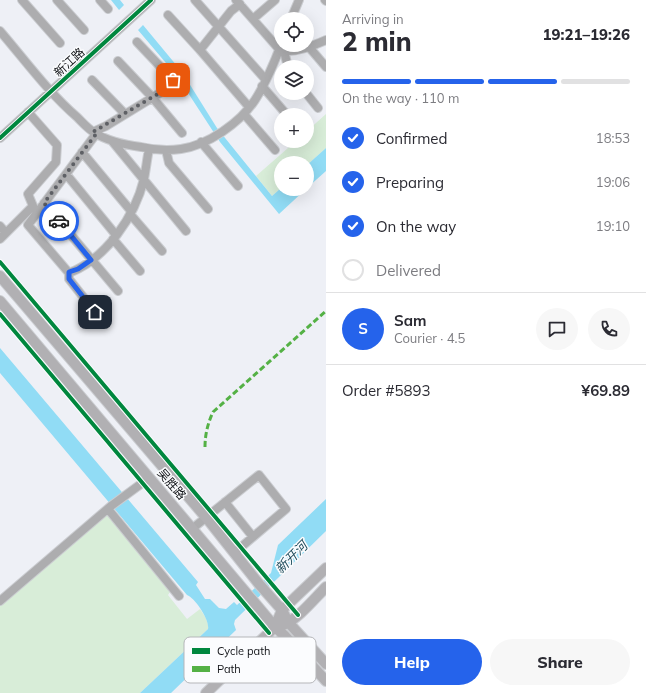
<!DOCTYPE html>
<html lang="en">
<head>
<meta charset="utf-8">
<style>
	:root { --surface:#fff; --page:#f7f7f7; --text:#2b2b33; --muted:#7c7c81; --line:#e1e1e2; --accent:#2563eb }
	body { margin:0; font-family:Mulish,"Noto Sans SC",sans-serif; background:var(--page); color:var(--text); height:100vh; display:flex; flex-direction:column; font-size:15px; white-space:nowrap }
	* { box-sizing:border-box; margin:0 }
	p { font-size:13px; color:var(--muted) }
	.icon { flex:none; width:22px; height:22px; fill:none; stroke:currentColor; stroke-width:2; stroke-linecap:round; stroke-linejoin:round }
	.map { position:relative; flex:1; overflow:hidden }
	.side { display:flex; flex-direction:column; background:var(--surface); width:320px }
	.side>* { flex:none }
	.tools { position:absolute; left:274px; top:12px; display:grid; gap:8px }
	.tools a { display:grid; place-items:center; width:40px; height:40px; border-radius:50%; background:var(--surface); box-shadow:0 4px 16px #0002; font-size:20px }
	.pin { position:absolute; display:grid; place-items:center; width:34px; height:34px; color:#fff; margin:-17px; border-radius:8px; box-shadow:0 2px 6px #0006 }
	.courier { position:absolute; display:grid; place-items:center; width:40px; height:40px; margin:-20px; border:3px solid #2563eb; border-radius:50%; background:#fff; color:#222; box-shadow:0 1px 5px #0007 }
	.summary em { font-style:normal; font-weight:800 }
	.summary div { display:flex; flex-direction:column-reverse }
	.summary { display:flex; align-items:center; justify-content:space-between; height:68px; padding:0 16px }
	h1 { font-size:26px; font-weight:800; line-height:30px }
	.bar { display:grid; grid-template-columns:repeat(4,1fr); gap:6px 4px; align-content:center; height:48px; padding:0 16px }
	.bar i { height:5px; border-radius:3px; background:var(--line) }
	.bar .active { background:var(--accent) }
	.bar p { grid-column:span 4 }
	.line { display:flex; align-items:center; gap:10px; padding:0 16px; border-top:1px solid var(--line) }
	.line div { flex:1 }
	.round { display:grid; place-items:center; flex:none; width:42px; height:42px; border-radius:21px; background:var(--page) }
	ol { padding:0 16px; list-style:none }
	li { display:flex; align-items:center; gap:12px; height:44px }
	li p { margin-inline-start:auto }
	li .icon { padding:4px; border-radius:50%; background:var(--accent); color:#fff; stroke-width:4 }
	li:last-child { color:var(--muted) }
	li i { width:22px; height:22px; border:2px solid var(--line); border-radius:50% }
	.cta { display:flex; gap:8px; margin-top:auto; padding:8px 16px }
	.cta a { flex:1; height:46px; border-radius:24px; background:var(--accent); color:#fff; font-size:16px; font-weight:800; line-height:46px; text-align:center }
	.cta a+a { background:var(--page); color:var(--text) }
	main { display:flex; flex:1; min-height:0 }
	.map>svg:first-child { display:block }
	.green { fill:#d8edd8 }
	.water { fill:#91dcf5 }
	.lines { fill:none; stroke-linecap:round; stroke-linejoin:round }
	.minor-casing { stroke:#cbcdd1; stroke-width:10 }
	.major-casing { stroke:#cbcdd1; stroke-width:12 }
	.minor { stroke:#adadaf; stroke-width:8 }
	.major { stroke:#b1b0b3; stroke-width:10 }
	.quiet { stroke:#54b145; stroke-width:3; stroke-dasharray:6 3; stroke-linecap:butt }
	.cycleway-casing { stroke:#fbfcfe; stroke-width:6 }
	.cycleway { stroke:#00873e; stroke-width:4 }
	.done { stroke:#5e6065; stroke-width:4; stroke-dasharray:0 7.2 }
	.route { stroke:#2563eb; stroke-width:5 }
	.labels { text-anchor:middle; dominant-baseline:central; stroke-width:3; stroke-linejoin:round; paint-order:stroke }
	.street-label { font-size:12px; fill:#111317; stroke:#fbfcfe }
	.water-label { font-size:13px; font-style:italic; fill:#1e4c5b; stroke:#fbfcfe }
	.key { fill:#fbfcfe; stroke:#b5b6b9; stroke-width:1 }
	.key-label { font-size:11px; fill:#111317 }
</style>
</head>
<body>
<main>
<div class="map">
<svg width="326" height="693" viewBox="0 0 326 693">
	<rect width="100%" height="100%" fill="#eef0f6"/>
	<path class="green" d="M326,114v34l-19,17v-2h-26v25l-9,8 -16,-20 40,-35h11v-10z
		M108,514l62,78 -2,3 19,24 13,-10c4,6 9,12 8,20l-68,64h-140v-87z"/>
	<path class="water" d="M111,0h9l4,5 -5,5z
		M143,25l39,47 35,56 55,68 9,-8 25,1 -27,25 -59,-72 -43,-66 -39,-46z
		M326,148v23l-19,17v-23z
		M0,348l198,234 -2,3 9,14h5l9,9 7,1 8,-7 3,3 34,-32 7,-28 48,-46v32l-91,89 -1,4 2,6 -65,63h-31l68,-64c2,-9 -13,-31 -21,-34l-187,-222z"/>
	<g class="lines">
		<g class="minor-casing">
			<path id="minor" d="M22,0l38,43
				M57,0l27,30
				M100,0l8,9
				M195,0l71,80
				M236,0l43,49c11,6 36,-4 47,-9
				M325,0l1,1
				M168,15l32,35 49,57
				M253,19l22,-19
				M291,19l8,-19
				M0,31c25,29 48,61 77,86 6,6 11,12 18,16 14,9 31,12 46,14 13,3 27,4 40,2 27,-4 59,-26 74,-49 11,-17 19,-37 26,-55
				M309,47l17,20
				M200,50l31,-39 9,-7
				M284,51l4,16
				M118,61l34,36 30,36
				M92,80l33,34
				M262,86l25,29
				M306,93l12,15
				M244,114l31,36
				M93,132l13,-6 67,-41v-5l-36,-38
				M0,138l151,-138
				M112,141l74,90
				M201,142l37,44
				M166,150l3,13 39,46
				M82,152l49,59
				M66,174l50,61
				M44,203l74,88
				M130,214l32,37
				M0,226l6,7
				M0,239l33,-33 -5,-12 28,-32 1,-17 -29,-33
				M113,239l27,32
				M69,273c37,-14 66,-57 75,-94 2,-10 3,-20 5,-30
				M95,312l-26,-33v-6l-41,-48 68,-91
				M225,502l28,35
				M108,509l71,87
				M193,528l66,-53 27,34 -52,44
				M0,601l111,-95 38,-28"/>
		</g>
		<g class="major-casing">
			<path id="major" d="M0,276l209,245 50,63 23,26 6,12 38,42
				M0,301l275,326 10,9 41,45
				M283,625c15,-6 31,-26 43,-38
				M206,693l69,-66 7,-17 44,-42"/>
		</g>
		<use href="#minor" class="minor"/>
		<use href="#major" class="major"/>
		<path class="quiet" d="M205,447c0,-13 3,-24 8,-35l113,-101"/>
		<g class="cycleway-casing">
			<path id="cycleway" d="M0,138l151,-138
				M0,262l298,353
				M0,314l269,319"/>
		</g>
		<use href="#cycleway" class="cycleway"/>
	</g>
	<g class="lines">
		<path class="done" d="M59,221l-15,-18 52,-69 -3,-2 80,-47v-5"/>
		<path class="route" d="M59,221l32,39 -13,9 -9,3v7l26,33"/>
	</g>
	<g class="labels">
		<g class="street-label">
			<text transform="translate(69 62) rotate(-42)">新江路</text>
			<text transform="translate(172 484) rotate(49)">吴胜路</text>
		</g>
		<g class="water-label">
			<text transform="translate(291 557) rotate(-45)">新开河</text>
		</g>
	</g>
	<rect x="184" y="637" width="132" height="46" rx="6" class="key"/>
	<rect x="192" y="648" width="18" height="6" fill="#00873e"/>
	<rect x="192" y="666" width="18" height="6" fill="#54b145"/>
	<g class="key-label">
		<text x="217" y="655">Cycle path</text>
		<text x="217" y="673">Path</text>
	</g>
</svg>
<div class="tools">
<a><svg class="icon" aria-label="locate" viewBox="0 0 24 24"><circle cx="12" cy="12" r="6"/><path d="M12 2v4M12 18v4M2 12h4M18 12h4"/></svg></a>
<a><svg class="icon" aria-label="layers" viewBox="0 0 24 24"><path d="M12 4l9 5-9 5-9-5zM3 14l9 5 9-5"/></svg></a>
<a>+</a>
<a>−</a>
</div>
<div class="pin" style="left:173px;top:80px;background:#ea580c"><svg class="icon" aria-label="bag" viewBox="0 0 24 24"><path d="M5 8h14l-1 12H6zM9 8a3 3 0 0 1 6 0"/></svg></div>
<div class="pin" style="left:95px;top:312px;background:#1f2937"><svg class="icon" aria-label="home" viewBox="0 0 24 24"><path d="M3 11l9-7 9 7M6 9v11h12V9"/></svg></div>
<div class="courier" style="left:59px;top:221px"><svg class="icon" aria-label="car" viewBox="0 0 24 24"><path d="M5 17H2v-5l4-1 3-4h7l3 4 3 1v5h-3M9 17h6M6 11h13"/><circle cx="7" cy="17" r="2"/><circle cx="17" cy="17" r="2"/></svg></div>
</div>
<section class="side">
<div class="summary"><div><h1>2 min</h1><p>Arriving in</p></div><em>19:21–19:26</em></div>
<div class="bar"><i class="active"></i><i class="active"></i><i class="active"></i><i></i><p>On the way · 110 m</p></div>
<ol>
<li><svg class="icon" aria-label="check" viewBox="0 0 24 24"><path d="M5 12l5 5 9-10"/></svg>Confirmed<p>18:53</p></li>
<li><svg class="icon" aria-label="check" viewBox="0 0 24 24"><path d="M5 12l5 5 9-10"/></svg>Preparing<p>19:06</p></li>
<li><svg class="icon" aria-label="check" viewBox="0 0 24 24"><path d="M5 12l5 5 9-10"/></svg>On the way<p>19:10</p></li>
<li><i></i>Delivered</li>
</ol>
<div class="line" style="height:72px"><b class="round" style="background:var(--accent);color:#fff">S</b><div><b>Sam</b><p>Courier · 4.5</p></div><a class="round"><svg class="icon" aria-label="chat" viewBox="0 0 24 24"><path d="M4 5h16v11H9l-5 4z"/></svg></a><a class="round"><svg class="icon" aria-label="phone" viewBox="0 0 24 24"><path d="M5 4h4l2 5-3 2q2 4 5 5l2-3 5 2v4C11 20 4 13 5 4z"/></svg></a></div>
<div class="line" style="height:52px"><div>Order #5893</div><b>¥69.89</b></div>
<div class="cta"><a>Help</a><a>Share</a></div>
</section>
</main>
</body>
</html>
